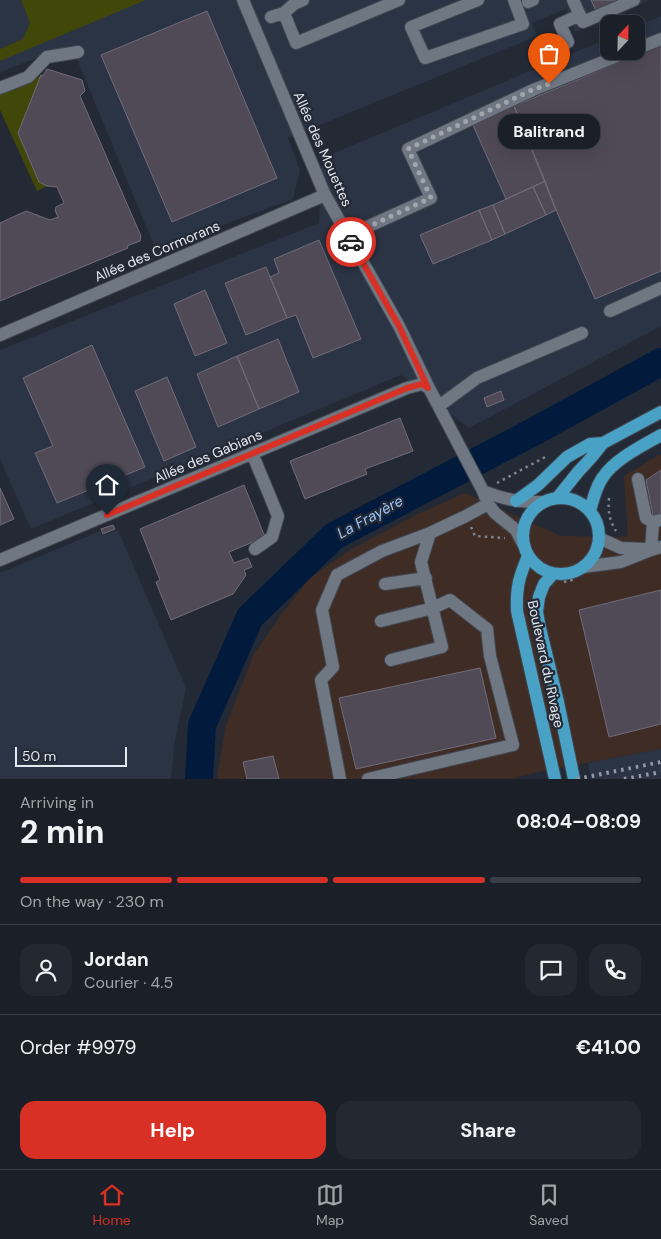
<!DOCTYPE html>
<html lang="en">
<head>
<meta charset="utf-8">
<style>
	:root { --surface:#1b2028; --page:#242830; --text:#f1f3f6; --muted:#a0a3a8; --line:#393e45; --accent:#d93025 }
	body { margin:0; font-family:"DM Sans",sans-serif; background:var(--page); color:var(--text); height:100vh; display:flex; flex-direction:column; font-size:19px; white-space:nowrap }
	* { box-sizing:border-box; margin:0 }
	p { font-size:16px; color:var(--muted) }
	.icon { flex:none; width:28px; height:28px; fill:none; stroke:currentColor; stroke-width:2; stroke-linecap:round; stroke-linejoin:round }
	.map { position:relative; height:779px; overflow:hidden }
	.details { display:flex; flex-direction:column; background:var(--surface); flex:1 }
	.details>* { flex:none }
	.needle { width:32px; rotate:22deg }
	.fabs { position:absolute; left:600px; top:15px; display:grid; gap:10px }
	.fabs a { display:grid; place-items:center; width:45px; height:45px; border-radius:10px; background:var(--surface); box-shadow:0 5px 20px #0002,0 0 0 1px var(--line); font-size:25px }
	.scale { position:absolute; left:15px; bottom:12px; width:112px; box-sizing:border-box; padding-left:5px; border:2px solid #e4e8ef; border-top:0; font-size:14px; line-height:18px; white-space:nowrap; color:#e4e8ef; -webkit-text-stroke:4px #242a35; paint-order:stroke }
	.pin { position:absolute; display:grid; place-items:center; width:42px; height:42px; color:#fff; margin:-51px -21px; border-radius:50% 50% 50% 0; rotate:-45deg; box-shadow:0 0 5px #0007 }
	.pin .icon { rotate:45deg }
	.courier { position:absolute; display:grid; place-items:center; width:50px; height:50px; margin:-25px; border:4px solid #d93025; border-radius:50%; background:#fff; color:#222; box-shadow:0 1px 6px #0007 }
	.bubble { position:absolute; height:35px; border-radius:15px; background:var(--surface); box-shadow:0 5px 20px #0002,0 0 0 1px var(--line); font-size:16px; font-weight:700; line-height:35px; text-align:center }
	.headline em { font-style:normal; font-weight:700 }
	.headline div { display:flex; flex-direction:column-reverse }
	.headline { display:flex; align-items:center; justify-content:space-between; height:85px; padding:0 20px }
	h1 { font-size:32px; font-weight:700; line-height:38px }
	.bar { display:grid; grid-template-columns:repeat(4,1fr); gap:8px 5px; align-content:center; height:60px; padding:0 20px }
	.bar i { height:6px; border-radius:4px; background:var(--line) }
	.bar .current { background:var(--accent) }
	.bar p { grid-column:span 4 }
	.line { display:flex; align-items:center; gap:12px; padding:0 20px; border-top:1px solid var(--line) }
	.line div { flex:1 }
	.round { display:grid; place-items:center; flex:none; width:52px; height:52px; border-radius:15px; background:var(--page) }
	.primary-button { display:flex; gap:10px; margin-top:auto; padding:10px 20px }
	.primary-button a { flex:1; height:58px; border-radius:15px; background:var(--accent); color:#fff; font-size:20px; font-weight:700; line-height:58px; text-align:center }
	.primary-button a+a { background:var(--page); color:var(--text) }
	.tabs { display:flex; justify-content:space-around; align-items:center; height:70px; border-top:1px solid var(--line); background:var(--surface); font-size:14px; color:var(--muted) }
	.tabs a { display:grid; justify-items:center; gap:2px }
	.tabs .current { color:var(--accent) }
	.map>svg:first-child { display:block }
	.commercial { fill:#3f2d25 }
	.built { fill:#2b3444 }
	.green { fill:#404708 }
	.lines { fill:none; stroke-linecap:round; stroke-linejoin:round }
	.river { stroke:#021a3c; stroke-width:28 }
	.building { fill:#4f4a56; stroke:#716c79 }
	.minor-casing { stroke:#41464f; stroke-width:14 }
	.major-casing { stroke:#41464f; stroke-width:14 }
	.path { stroke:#7e838d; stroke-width:2.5; stroke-dasharray:2.5 4; stroke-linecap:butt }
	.minor { stroke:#6f7783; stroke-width:12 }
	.major { stroke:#49a2c6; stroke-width:12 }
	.rail { stroke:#9599a2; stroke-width:4; stroke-dasharray:2.5 5; stroke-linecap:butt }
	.done { stroke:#a1a6ae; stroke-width:5; stroke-dasharray:0 9 }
	.route { stroke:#d93025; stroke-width:6 }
	.labels { text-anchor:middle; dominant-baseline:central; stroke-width:4.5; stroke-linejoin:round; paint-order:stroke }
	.street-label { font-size:14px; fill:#e4e8ef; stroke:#242a35 }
	.water-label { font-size:15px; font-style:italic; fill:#9bc3fb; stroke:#242a35 }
</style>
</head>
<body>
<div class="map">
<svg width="661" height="779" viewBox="0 0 661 779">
	<rect width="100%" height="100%" fill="#242a35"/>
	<path class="commercial" d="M661,454v295l-123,23 -27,7h-294l9,-54 28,-71 27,-39 28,-36 41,-29 64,-34 51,-23 96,43 67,1 -4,-61z"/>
	<path class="built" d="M0,0h650l-75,32 -9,-23 -34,14 5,13 -249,102 12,32 -7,29 -137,51 -85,-205 -71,27z
		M661,16v310l-192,102 -68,-53 -370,154 -31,-70v-109l319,-127 3,-65 287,-120v13h27v-24z
		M118,530l68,158 -11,52 -4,39h-171v-206l100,-42 3,4z
		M661,749v30h-70l-3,-16z"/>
	<path class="green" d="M21,0h125l-146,61v-12l23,-10 7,-16z
		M41,75l-23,58 21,49 8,4 -10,5 -37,-81v-16l22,-7z"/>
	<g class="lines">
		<path class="river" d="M199,779l3,-54 48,-108 84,-81 201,-105 126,-69"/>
	</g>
	<path class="building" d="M591,0h31l-26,11z
		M207,11l70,167 -105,44 -71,-167z
		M661,45v226l-66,28 -39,-89 -42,-104z
		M47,69l35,11 3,11 -5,5 61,140 -1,5 -13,5 1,2 -128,53v-78l26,-12 24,9 8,-3 -3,-7 1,-3 8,-4 -7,-16 -10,-1 -8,-4 -21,-49 23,-58 2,1z
		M514,106l31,75 -39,18 -34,-76z
		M545,181l11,29 -10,5 -13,-28z
		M533,187l13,28 -41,19 -12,-29z
		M493,205l12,29 -13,6 -13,-30z
		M479,210l13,30 -59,24 -13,-29z
		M319,240l42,99 -48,19 -17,-43 -9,3 -17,-41 9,-4 -5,-14z
		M266,267l21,51 -41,17 -21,-52z
		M205,290l22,53 -32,13 -21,-52z
		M278,339l21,53 -40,17 -22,-53z
		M92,345l53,122 -88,36 -22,-50 18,-7 -30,-68z
		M237,356l22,53 -41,18 -21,-53z
		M167,377l29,70 -32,14 -29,-70z
		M501,391l3,9 -17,7 -3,-9z
		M400,418l13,33 -48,18 2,5 -62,25 -15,-38z
		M661,470v44l-8,1 -7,-35z
		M244,485l21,52 -36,15 5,11 14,-5 4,9 -8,3 2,5 -13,19 -62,26 -15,-38 4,-2 -20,-51z
		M0,488l14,31 -14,6z
		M113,525l2,4 -12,5 -2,-5z
		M661,590v134l-52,13 -30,-127z
		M480,668l16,70 -140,31 -17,-71z
		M273,756l6,23h-32l-4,-17z"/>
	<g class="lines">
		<g class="minor-casing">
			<path id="minor" d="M243,0l82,195 74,131 30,62 54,103 5,13 7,9 21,17 7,14
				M478,0l-67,27 14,31 98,-34 -9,-24
				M573,0l10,22 51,-22
				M528,2l5,-2
				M284,13l10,-9 9,-4
				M271,17l13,-4 12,30 103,-43
				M568,42l-8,-18 20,-9
				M636,49l25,-10
				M0,88l28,-11 19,-20 31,-5
				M347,236l84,-38 -23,-49 125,-59 97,-39
				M610,311l51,-23
				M0,335l325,-140
				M439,406l38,-28 105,-45
				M252,453l26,63 -6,21 -17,12
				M638,479l8,39 7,4
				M483,491c23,9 35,11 59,11
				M599,538l22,10 25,1
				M651,550l2,-28 7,-2
				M0,560l407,-172 15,-4 7,4
				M583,567l38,-5 30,-12 10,-3
				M385,584l41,-6
				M391,660l51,-13 -21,-85 9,-29 36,-17 22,-12
				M340,779l-19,-99 12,-13 -11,-57 15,-35 45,-24 48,-18
				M368,779l145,-34 -23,-89 -3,-27 -37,-29 -17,8 -52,13"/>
		</g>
		<g class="major-casing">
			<path id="major" d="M558,497l20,-25 13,-14 12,-15 58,-31
				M523 536a38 38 0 1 1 76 0a38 38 0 1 1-76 0Z
				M516,501l22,-16 29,-28 23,-13 13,-1
				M590,511c3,-12 6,-24 13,-34 12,-18 39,-31 58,-42
				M528,556c-9,21 -12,32 -11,55l38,168
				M553,574l-9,10 -5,13 -2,15 3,16 18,74 16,77"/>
		</g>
		<path class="path" d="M497,483l50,-27
			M609,498c-1,13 0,22 7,33
			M471,527l4,9 30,2
			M564,582l12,-3"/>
		<use href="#minor" class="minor"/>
		<use href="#major" class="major"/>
		<path class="rail" d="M577,779l84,-17
			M624,779l37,-7"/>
	</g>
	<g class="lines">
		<path class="done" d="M351,242l-3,-6 83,-38 -23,-49 124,-59 17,-6"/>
		<path class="route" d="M107,515l300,-127 15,-4 6,4 -29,-62 -48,-84"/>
	</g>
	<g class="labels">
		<g class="street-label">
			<text transform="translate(323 149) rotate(66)">Allée des Mouettes</text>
			<text transform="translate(157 251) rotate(-23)">Allée des Cormorans</text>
			<text transform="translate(208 456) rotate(-23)">Allée des Gabians</text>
			<text transform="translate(546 664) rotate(78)">Boulevard du Rivage</text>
		</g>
		<g class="water-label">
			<text transform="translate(370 517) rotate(-29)">La Frayère</text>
		</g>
	</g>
</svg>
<div class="fabs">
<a><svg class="needle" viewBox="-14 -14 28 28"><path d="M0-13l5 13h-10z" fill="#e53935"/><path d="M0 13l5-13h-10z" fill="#a0a3a8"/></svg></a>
</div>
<div class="scale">50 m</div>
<div class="pin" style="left:549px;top:84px;background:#ea580c"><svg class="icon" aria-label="bag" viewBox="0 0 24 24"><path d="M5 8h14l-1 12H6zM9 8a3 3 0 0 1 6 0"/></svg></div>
<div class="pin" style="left:107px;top:515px;background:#1f2937"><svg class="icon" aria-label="home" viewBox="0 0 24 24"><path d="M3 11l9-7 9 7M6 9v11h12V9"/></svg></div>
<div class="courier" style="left:351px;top:242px"><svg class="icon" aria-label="car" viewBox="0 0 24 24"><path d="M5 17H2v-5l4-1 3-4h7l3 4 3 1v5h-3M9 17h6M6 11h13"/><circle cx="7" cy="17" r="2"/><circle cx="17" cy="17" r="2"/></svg></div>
<div class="bubble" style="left:498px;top:114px;width:102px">Balitrand</div>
</div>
<section class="details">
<div class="headline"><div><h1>2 min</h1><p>Arriving in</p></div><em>08:04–08:09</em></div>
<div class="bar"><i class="current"></i><i class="current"></i><i class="current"></i><i></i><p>On the way · 230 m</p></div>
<div class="line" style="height:90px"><a class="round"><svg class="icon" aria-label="person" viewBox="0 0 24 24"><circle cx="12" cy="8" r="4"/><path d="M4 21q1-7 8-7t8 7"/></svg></a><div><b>Jordan</b><p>Courier · 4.5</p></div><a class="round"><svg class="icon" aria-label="chat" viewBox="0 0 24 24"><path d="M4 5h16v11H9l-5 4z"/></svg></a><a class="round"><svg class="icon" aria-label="phone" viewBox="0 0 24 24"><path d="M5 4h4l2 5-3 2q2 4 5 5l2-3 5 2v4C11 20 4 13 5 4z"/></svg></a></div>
<div class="line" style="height:65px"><div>Order #9979</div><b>€41.00</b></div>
<div class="primary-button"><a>Help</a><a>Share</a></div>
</section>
<nav class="tabs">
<a class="current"><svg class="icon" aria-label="home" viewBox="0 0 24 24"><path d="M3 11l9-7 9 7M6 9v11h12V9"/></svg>Home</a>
<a><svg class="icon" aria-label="map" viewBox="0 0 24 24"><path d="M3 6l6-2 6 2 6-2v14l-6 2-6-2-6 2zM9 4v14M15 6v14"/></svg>Map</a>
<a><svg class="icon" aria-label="saved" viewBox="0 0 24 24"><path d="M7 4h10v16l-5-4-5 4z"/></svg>Saved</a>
</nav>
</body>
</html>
